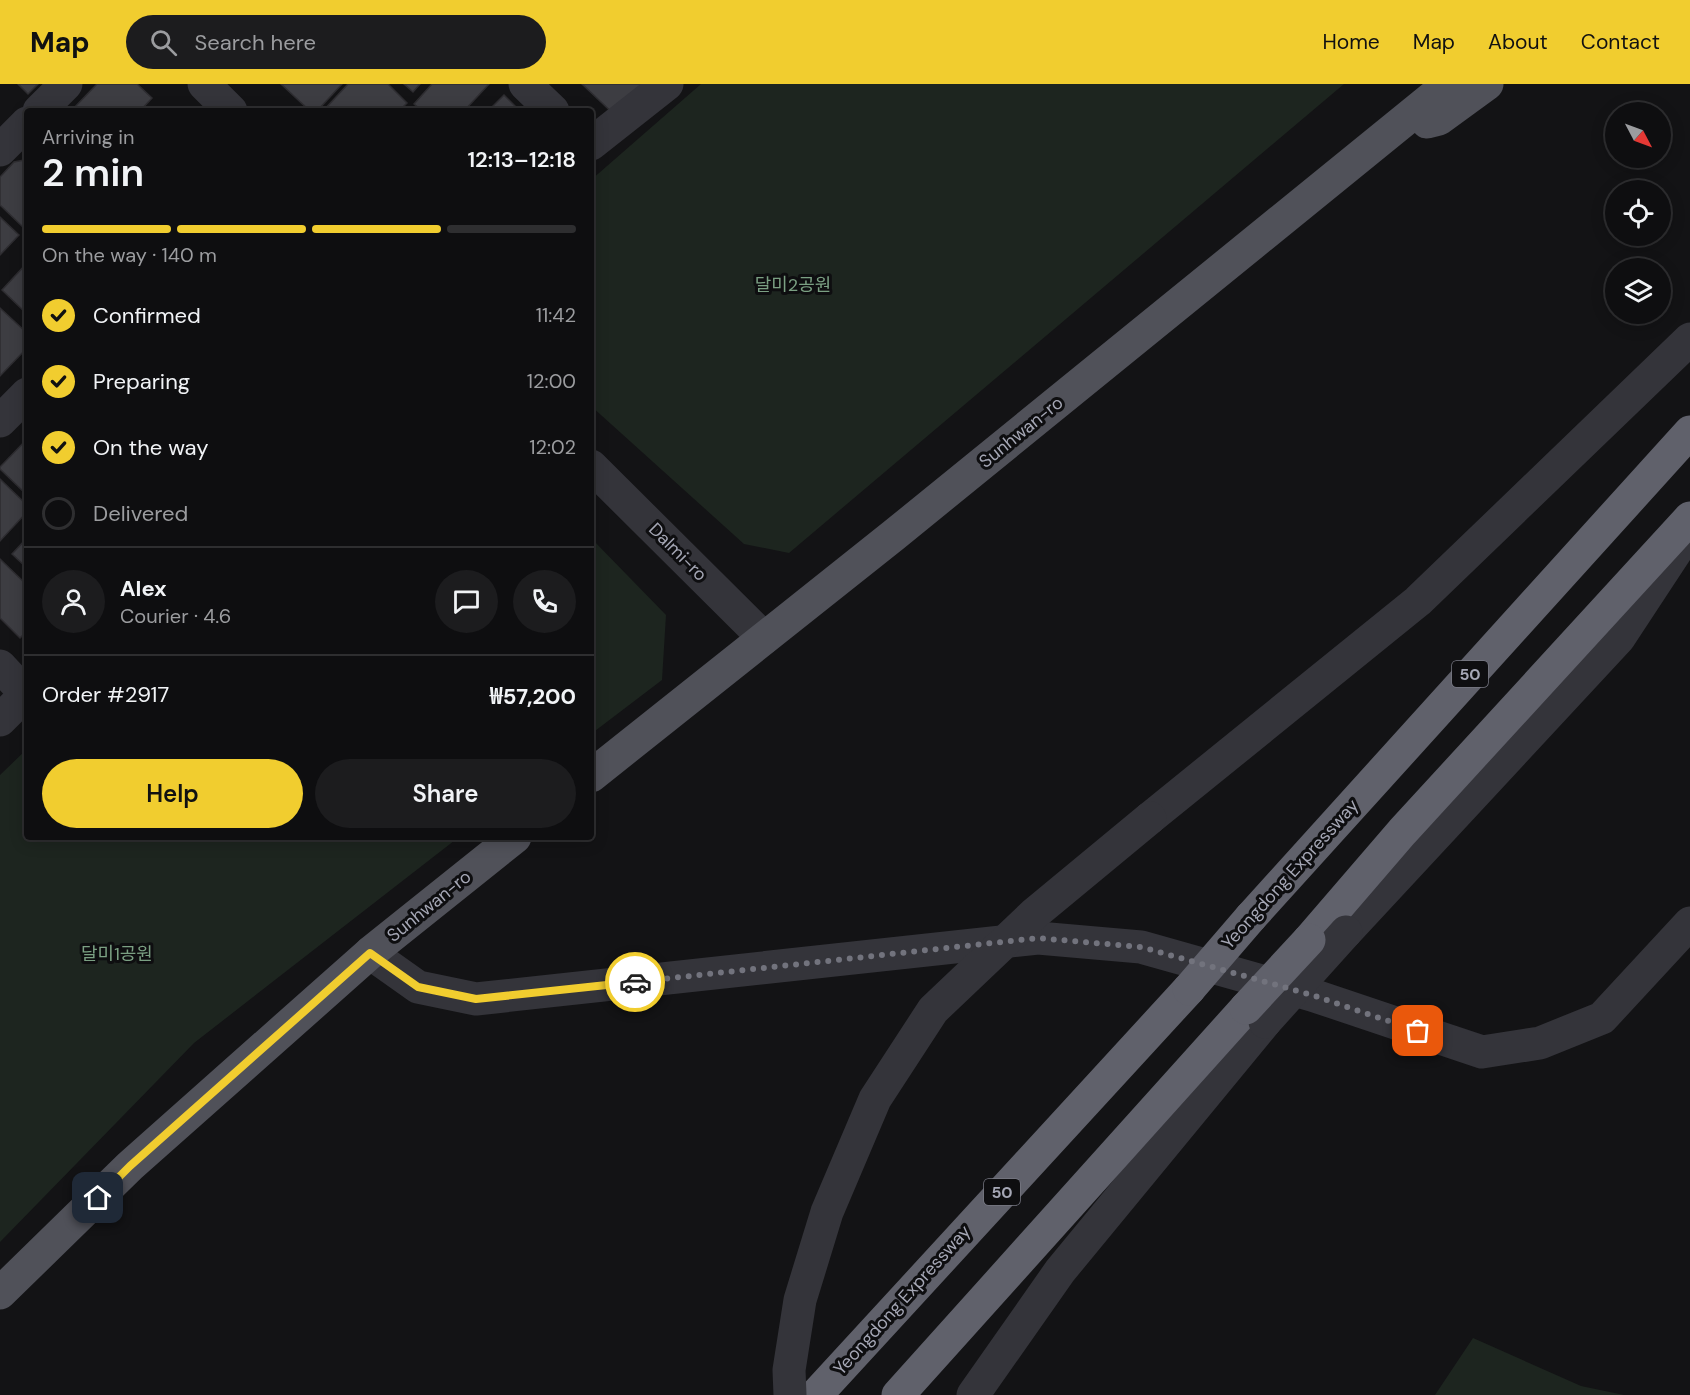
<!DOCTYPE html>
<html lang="en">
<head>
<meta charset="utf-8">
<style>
	:root { --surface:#0e0e10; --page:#1c1c1e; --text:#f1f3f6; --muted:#9b9c9f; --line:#2e2e30; --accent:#f1cd2f }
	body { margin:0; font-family:"DM Sans","Noto Sans KR",sans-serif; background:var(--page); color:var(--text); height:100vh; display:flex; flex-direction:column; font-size:22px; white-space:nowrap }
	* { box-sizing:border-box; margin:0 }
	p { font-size:20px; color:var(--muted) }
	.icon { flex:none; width:33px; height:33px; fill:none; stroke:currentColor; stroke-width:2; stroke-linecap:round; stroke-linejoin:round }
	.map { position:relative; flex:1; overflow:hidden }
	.drawer { position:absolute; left:24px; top:24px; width:570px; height:732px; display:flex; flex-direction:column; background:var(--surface); border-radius:6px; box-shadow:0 3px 15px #0003,0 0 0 2px var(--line) }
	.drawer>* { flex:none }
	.needle { width:39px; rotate:131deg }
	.tools { position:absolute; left:1605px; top:18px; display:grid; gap:12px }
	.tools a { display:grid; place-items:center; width:66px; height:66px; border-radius:50%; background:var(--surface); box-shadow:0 3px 15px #0003,0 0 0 2px var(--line); font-size:30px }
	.pin { position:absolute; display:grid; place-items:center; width:51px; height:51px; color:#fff; margin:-26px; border-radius:12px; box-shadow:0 3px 9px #0006 }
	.courier { position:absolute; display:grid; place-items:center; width:60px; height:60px; margin:-30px; border:4px solid #f1cd2f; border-radius:50%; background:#fff; color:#222; box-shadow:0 2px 8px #0007 }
	.head em { font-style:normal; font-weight:600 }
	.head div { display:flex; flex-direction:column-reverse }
	.head { display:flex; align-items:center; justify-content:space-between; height:102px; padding:0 18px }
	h1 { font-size:39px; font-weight:600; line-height:45px }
	.bar { display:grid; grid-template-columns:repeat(4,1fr); gap:9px 6px; align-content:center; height:72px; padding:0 18px }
	.bar i { height:8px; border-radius:4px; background:var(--line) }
	.bar .active { background:var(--accent) }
	.bar p { grid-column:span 4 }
	.line { display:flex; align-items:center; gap:15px; padding:0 18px; border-top:2px solid var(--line) }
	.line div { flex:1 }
	.round { display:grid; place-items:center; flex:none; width:63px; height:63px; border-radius:32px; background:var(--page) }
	ol { padding:0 18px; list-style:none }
	li { display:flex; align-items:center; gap:18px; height:66px }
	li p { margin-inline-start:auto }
	li .icon { padding:6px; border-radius:50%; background:var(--accent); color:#111; stroke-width:4 }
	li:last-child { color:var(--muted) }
	li i { width:33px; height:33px; border:3px solid var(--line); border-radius:50% }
	.button { display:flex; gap:12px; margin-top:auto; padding:12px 18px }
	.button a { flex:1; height:69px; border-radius:36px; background:var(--accent); color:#111; font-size:24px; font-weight:600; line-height:69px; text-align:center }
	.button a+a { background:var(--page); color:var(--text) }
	header { display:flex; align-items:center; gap:36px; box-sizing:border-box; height:84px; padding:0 30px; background:var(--accent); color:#111 }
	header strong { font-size:28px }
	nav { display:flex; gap:33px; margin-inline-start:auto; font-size:21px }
	.search { width:420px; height:54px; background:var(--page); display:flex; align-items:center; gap:15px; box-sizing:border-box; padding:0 21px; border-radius:33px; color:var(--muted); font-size:22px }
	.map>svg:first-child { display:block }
	.green { fill:#1d251f }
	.building { fill:#3d3d42; stroke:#2e2d31; stroke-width:1.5 }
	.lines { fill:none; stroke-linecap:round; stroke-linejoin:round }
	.minor { stroke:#34343a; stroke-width:33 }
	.major { stroke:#505159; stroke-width:33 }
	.highway { stroke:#60616b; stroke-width:33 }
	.minor-bridge { stroke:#34343a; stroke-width:33 }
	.highway-bridge { stroke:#60616b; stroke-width:33 }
	.done { stroke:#72737d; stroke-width:6; stroke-dasharray:0 10.8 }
	.route { stroke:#f1cd2f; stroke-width:8 }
	.labels { text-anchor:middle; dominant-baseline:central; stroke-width:6; stroke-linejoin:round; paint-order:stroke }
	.shield { fill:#0e0e10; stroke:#787984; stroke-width:1.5 }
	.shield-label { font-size:16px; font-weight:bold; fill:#a5a7b5 }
	.park-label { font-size:18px; fill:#7ba083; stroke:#0e0e10 }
	.street-label { font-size:18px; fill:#a5a7b5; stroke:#0e0e10 }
</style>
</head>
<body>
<header>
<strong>Map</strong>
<div class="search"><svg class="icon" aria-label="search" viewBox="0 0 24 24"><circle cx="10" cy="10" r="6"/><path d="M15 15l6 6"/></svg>Search here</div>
<nav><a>Home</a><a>Map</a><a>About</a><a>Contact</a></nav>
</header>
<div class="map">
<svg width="1690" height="1311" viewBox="0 0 1690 1311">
	<rect width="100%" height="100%" fill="#131315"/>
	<path class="green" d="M701,0h643l-555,469 -45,-9 -153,-138v-226z
		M591,454l75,77 -4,65 -71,54z
		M27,665v88h432l-265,206 -194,199v-467z
		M1473,1254l108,48 43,9h-189z"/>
	<path class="building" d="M18,0h20l-10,10z
		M97,0h40l15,14 -12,13h-69z
		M281,0h61l-25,27h-7z
		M348,0h40l19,19 -8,8h-76z
		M404,0h16l-7,8z
		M432,0h57l-25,27h-42l-8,-7z
		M582,0h72l-34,36z
		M504,11l16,16h-32z
		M24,76l3,1v66l-2,2 -25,-24v-28l14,-15z
		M0,133l19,18 -19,20z
		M27,179v51l-25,-24z
		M0,224l27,25v15l-27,28z
		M27,355v56l-27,-26v-2z
		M0,395l27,26v7l-27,29z
		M27,454v30l-15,-14z
		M0,475l27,26v46l-7,7 -20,-20z"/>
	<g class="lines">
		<path class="minor" d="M204,0l27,27
			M525,0l28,27
			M39,27l27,-27
			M591,60l76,-60
			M0,66l27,-27
			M0,337l27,-27
			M591,382l173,172
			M0,582l26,28
			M0,636l27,-27
			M1150,734l268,-217 272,-262
			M1346,848l273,-294 67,-102
			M370,869l48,34 58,12 562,-61 103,9 171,48 170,57 58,-9 62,-25 88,-95
			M973,1311l87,-124 205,-249"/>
		<path class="major" d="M1427,38l12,-3 48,-35
			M591,692l303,-241 555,-451
			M0,1209l130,-127 240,-213 145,-116"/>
		<path class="highway" d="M1251,833l439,-485
			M1309,856l93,-108 288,-314
			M816,1311l373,-406
			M898,1311l348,-387"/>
		<path class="minor-bridge" d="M1265,938l81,-90
			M790,1311l-1,-25 11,-70 27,-88 48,-113 58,-89 101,-96 116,-96"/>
		<path class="highway-bridge" d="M1189,905l62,-72
			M1246,924l63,-68"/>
	</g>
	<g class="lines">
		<path class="done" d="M635,898l403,-44 103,9 171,48 106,36"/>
		<path class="route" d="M98,1114l32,-32 240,-213 48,34 58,12 159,-17"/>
	</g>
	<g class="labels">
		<g class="shield">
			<rect x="1452" y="577" width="36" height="26" rx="4.5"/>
			<rect x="984" y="1095" width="36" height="26" rx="4.5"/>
		</g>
		<g class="shield-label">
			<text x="1470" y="590">50</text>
			<text x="1002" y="1108">50</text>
		</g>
		<g class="park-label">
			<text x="793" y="201">달미2공원</text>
			<text x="117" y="870">달미1공원</text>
		</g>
		<g class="street-label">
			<text transform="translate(1021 348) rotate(-39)">Sunhwan-ro</text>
			<text transform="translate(678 468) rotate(45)">Dalmi-ro</text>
			<text transform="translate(1290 790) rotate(-48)">Yeongdong Expressway</text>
			<text transform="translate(429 822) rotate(-39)">Sunhwan-ro</text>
			<text transform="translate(902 1216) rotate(-48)">Yeongdong Expressway</text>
		</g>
	</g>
</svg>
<div class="tools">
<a><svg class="needle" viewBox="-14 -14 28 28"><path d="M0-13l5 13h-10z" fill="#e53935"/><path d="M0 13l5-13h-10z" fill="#9b9c9f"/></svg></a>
<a><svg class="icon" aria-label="locate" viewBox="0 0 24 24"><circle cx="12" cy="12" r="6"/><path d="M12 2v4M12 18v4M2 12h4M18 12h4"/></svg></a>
<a><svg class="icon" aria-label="layers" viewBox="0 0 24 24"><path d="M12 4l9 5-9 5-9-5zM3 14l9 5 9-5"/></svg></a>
</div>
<div class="pin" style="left:1418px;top:947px;background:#ea580c"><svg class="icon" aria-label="bag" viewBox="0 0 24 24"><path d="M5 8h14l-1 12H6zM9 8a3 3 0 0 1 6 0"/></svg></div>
<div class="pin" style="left:98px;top:1114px;background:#1f2937"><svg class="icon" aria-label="home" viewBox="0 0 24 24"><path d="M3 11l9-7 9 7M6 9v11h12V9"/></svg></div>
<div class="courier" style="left:635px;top:898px"><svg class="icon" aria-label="car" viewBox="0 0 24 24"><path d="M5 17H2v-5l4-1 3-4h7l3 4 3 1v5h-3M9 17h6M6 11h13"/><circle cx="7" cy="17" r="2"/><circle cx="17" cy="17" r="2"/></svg></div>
<section class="drawer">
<div class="head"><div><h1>2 min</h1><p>Arriving in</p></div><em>12:13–12:18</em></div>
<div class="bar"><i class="active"></i><i class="active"></i><i class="active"></i><i></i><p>On the way · 140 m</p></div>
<ol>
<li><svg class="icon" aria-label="check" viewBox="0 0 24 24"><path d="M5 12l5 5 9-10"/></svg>Confirmed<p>11:42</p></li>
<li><svg class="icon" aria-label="check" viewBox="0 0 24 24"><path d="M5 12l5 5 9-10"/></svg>Preparing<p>12:00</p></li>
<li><svg class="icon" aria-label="check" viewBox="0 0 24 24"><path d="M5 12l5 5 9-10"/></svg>On the way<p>12:02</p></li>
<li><i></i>Delivered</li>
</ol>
<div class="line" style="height:108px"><a class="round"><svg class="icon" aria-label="person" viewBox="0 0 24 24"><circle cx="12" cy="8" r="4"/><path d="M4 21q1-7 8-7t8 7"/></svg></a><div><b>Alex</b><p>Courier · 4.6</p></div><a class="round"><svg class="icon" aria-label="chat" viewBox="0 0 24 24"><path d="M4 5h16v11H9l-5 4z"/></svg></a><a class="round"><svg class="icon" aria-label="phone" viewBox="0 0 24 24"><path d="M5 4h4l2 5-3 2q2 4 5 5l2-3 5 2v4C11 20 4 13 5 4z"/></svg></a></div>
<div class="line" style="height:78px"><div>Order #2917</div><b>₩57,200</b></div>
<div class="button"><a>Help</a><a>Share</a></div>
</section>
</div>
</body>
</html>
